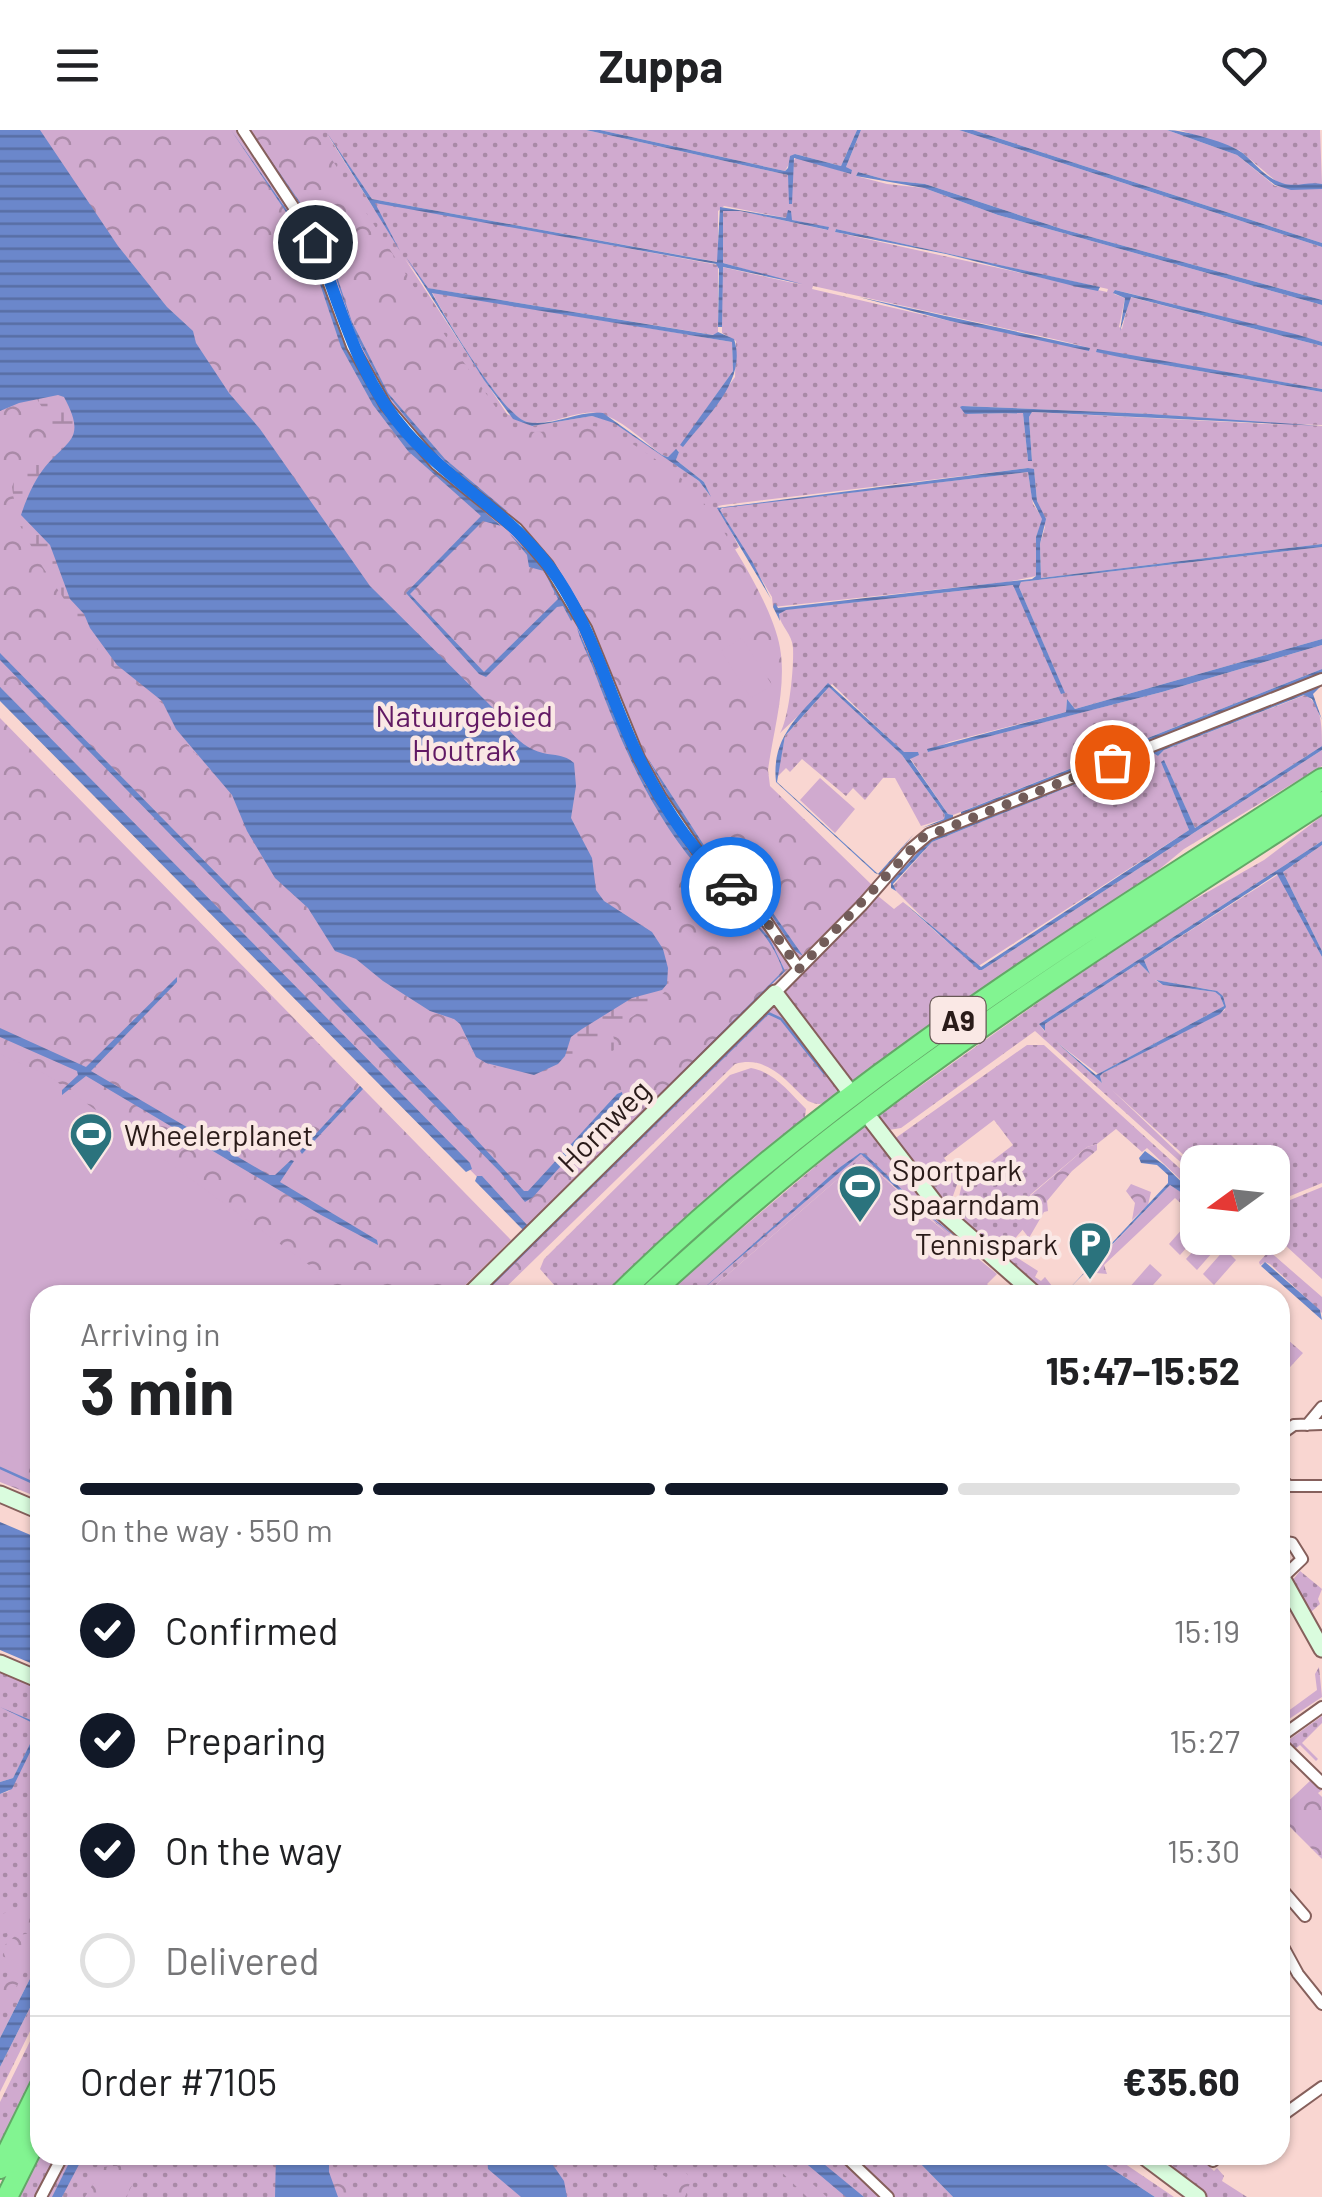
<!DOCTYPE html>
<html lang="en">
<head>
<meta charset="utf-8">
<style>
	:root { --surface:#fff; --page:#f6f6f6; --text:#202124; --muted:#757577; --line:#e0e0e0; --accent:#111827 }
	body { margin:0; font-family:Barlow,sans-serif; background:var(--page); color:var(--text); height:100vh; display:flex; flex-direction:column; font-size:38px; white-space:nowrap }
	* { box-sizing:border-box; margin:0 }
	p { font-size:32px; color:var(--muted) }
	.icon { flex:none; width:55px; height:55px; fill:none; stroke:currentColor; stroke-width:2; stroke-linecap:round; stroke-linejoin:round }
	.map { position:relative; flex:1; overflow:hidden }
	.drawer { position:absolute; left:30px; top:1155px; width:1260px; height:880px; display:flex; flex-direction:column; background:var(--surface); border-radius:30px; box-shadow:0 2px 8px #0004 }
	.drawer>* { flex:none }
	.needle { width:65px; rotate:255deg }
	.fabs { position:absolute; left:1180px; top:1015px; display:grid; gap:20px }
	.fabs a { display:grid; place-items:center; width:110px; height:110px; border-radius:20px; background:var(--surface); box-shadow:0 2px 8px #0004; font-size:50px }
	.pin { position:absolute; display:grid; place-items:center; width:85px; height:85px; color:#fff; margin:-42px; border:5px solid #fff; border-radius:50%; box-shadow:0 2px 10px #0007 }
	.courier { position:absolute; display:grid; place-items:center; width:100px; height:100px; margin:-50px; border:8px solid #1a73e8; border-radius:50%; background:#fff; color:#222; box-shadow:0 2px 12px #0007 }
	.overview em { font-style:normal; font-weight:700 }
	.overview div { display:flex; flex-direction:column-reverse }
	.overview { display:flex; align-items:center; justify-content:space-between; height:170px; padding:0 50px }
	h1 { font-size:65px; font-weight:700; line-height:75px }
	.bar { display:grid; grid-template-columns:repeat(4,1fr); gap:15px 10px; align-content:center; height:120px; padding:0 50px }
	.bar i { height:12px; border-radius:8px; background:var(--line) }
	.bar .on { background:var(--accent) }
	.bar p { grid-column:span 4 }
	.line { display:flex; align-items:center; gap:25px; padding:0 50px; border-top:2px solid var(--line) }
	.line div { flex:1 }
	ol { padding:0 50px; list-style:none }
	li { display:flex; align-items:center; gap:30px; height:110px }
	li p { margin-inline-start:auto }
	li .icon { padding:10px; border-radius:50%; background:var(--accent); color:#fff; stroke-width:4 }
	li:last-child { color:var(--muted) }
	li i { width:55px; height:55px; border:5px solid var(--line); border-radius:50% }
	header { display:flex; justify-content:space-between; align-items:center; height:130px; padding:0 50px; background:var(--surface); font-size:45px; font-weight:700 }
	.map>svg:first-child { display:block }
	.grass { fill:url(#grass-dots); fill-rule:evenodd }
	.forest { fill:url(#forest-crowns) }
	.wetland { fill:url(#wetland-marsh) }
	.pitch { fill:#d0aacf }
	.water { fill:url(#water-rules) }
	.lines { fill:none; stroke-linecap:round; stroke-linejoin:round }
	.stream { stroke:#6b87cb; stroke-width:2.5 }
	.street-casing { stroke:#86605c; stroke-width:14 }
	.secondary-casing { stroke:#86605c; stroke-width:19 }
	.highway-casing { stroke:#63a867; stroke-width:24 }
	.street { stroke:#fff; stroke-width:10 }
	.secondary { stroke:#dafcde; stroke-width:15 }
	.highway { stroke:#82f491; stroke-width:20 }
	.done { stroke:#725c59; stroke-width:10; stroke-dasharray:0 18 }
	.route { stroke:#1a73e8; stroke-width:12 }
	.labels { text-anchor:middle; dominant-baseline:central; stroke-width:9; stroke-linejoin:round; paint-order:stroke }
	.shield { fill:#fae8e5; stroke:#685856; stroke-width:2.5 }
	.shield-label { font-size:28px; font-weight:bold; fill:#2a1b19 }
	.park-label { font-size:30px; fill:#611964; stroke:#fae8e5 }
	.street-label { font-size:30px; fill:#2a1b19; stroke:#fae8e5 }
	.poi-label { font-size:30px; fill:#2a1b19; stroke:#fae8e5; text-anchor:start }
</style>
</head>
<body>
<header><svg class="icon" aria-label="menu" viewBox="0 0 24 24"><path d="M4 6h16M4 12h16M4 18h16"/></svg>Zuppa<svg class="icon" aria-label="heart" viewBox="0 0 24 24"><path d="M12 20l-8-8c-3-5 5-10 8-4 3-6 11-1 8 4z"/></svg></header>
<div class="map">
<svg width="1322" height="2067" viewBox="0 0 1322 2067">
	<defs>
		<pattern id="grass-dots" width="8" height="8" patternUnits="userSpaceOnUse" patternTransform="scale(2.5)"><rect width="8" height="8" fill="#d0aacf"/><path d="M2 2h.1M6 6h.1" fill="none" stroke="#a98aa7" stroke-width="1.8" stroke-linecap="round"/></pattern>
		<pattern id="forest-crowns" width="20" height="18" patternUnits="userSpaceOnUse" patternTransform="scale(2.5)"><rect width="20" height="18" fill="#d0aacf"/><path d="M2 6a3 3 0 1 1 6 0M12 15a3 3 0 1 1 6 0" fill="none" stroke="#a98aa7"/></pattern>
		<pattern id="wetland-marsh" width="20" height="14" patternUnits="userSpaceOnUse" patternTransform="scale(2.5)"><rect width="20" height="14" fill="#d0aacf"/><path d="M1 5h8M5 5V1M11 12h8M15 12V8" fill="none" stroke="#a98aa7"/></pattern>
		<pattern id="water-rules" width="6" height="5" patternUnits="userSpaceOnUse" patternTransform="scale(2.5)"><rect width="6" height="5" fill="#6b87cb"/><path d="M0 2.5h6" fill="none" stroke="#586ea4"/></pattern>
	</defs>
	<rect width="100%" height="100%" fill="#f9d6d1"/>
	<path class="grass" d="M253,0h333l202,45 4,28v-41l5,-5 54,17 -5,-7 15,-37h98l363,117v53l-260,-71 -137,-45 -38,-4 -29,-8 -2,4 31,8 37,4 74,27 324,90v37l-194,-49 -13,-3 -1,4 11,4 -6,29 3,2 8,-32 192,49v43l-225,-39 27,8 198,34v33l-32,-1 32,2v118l-281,34 -1,-34 5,-17 -8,-26 -3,-31 -6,-2 -305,37 -5,1 21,41 -26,17 -32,72zM327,4l45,65 346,63v-51l6,-5 62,12 5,-6v8l37,7 -1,3 -87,-19h-17v52l79,22 -80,-18v66l14,8 -1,36 -40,55v-7l38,-54 -1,-29 -300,-50c13,25 71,125 95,130 23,5 50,-13 70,-9 23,4 46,28 65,42l6,2 8,-7 3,1 -3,9 28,22 6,14 -11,-15 -85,-59 -22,-6 -60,10 -25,-12 -102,-155 22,29 287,47 4,-3v-67l-339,-63 -5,1v6zM836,99l272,60 -1,3 -272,-60zM813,156l245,54 32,8 -140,-27 -138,-32zM963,276l188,8 136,11 -255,-13 -3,5 3,44 -4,-1 -5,-47 -58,1z
		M600,0h257l-16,36 -46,-12 -10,17z
		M973,0h194l70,25 38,31 47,3v54z
		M1180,0h140l2,54 -32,2 -13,-4 -38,-32z
		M1028,342l5,32 10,15 -7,18v39l-29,6 -234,25 -1,-10 -52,-87 5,-3z
		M1322,417v92l-247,70 -8,-10 -1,13 -117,30 -22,10 235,-60 160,-47v24l-369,146 -5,-1 -38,-56 8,-3 -14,-2 -72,-69 -52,49c9,-15 14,-65 13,-85 -1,-15 -12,-21 -14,-33l4,-5 231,-25 48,109 2,-2 -45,-105 2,-5z
		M830,556l72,69 43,60 -1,4 -23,7 -26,-48h-12l-18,22 -12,-12 -7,8 -44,-37 -12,13 -4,-4 -9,9 8,-41z
		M1305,565c17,9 17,32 17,51l-127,82 -31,-67 -2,1 27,68 -212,137 5,3 340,-220v16l-138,83 -28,23 -152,102 -154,112 -65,-86 1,-12 92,-92 16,13 9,-7 45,41 -56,-56 40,-45 221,-89 5,3 6,-6z
		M1322,686v25l-283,183 6,8v-8l94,-61 11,11 -6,-14 135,-86 43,83v226l-49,20 -1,-41h-74l-1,5 -85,-77 85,81v6l-162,-146 -134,97 -12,2 -12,-13 197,-140 102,-67 88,-50zM1155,850l57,10 11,6 2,14 -122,63 -3,3 2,7 -47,-42 43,33 126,-68 -4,-10 -5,-4 -52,-7z
		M1322,715v106l-39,-79z
		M775,873l70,86c-13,10 -20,20 -37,12 -23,-21 -40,-46 -73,-37l-237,231h-23z
		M1027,915h17l153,139v11l-50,-47 -5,4 -26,-23 -19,15 -10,3 -57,48 8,17 -33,38 33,21 -3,6 6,4 4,-4 14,18h-9l-34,-30 31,30h-6l-87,-77 8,-34 51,-39 -19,-25 -50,38 15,21 -10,28h-6l-48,-64 2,-6z
		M751,938c23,4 38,24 55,41l-2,14 -199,172h-52l2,-9 -15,-17 4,-10 186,-184z
		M869,991l86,108 -6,6 -87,-77 -158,137h-41z
		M1322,1057v92l-49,-45v-27z
		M1269,1121l53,46v16l-52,-49 -5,-2 -5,3 -1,-3z
		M1280,1203l23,20 -23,25 2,-23 7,-3 -7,-1z
		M1300,1441l22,18 -4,10 2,5 -9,8 -19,-31z
		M0,1536l40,17v276l-40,79v-244l9,-3 23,-50 -19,37 -13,4z
		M1322,1586v7l-20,20 16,16 -2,2 -16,-16 -6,5 -8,-8z
		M40,1858v23l-40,81v-25z
		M40,1891v44l-40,81v-44z
		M40,2024l22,1 -22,42h-21z
		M68,2025h772l44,42h-837z
		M847,2025h65l41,42h-62z
		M1091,2025h21l62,42h-19z
		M1148,2025h35l13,9 6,-5 12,12 3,-3 7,8 -2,5 25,16h-43z"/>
	<path class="forest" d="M0,0h313l137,213 57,80c30,22 64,-5 96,5 16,5 78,47 89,60 29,35 81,116 88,160 7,39 -7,84 -12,122l2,16 103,100 -347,340 -526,-529z
		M0,588l511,522 -56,55h-415v203l-40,-16z
		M1097,1014v6l-25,21 -25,30 1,10 -4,1 -15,26 -7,-9 16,-17 -8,-16 57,-49z
		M1131,1054l20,8 -3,13 -16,15 3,-17 -9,-12z
		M1170,1055l25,16 -8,8 -12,-11 -71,67 3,9 -21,-2z
		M523,1120h4l3,11 -36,34h-17z
		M1319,1537l3,30 -42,28v-8l37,-27 -2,-16z
		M1311,1650l11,10 -4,3 4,4v62l-35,-35 -7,6v-21z
		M40,1776v19l-8,4 -32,5v-20z
		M40,1801v11l-40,76v-26l10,-23 -6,-15 1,-9 10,-9z
		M639,2025c13,4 16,16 27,22l19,-6 6,9 -6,17c-26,0 -43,-12 -61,-31l4,-9z
		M764,2025h17l46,42h-20z
		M138,2034l3,4 -15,29h-41l18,-30z
		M332,2038l26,29h-20l-9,-25z"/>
	<path class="wetland" d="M63,263l502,648 75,-117c23,15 31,36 28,64l-12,13 -44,29 4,19 -4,2 -20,-13v7l10,13 -3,2 -22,-9 -15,12 -27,13 -45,-11 -15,-8 -15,-32 -7,-6 -23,-8 -47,-30 -27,-22 -21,-8 -27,-43 -34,-31 -30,-50 -14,-35 -53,-59 -14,-29 -57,-42 -64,-96 -25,-46 -5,-33 4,-11 6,-7 43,-23 -28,-47 -37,11 24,-10z"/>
	<path class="pitch" d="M742,508l30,47 -21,13 -30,-47z
		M820,648l35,31 -20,24 -35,-33z
		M0,924l46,20 270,196 10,25h-286v173l-40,-17z
		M862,1028l59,54 76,62 -10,10 11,11h-294z
		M1191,1089l6,6v11l-17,19 -11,-11z
		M1205,1108h6l8,7 -22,25 -11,-11z
		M1225,1119l11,11 -22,25 -11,-11z
		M1150,1134l12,11 -18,20h-10l-6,-6z"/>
	<path class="water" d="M0,0h40l78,116 49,61 26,24 3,12 33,50 31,36 110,157 130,129c7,16 24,34 43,38 12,3 21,1 31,10l2,23 -5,32 21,40 4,32 8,11 48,31 11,17 5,19 -1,16 -5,6 -30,8 -50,31 -11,8 -6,19 -7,8 -24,11 -48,-12 -10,-6 -16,-33 -6,-5 -24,-8 -47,-30 -27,-22 -21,-8 -27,-43 -33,-30 -28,-47 -15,-36 -56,-66 -14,-28 -45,-36 -27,-37 -6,-14 -14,-15 -20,-54 -29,-30c5,-15 12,-32 21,-44 22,-31 47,-28 22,-74l-6,-2 -39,8 -19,8z
		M231,0l76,109 38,108 37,65 42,48 77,66 -18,-5 -73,73 74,78 74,-73 -14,-28 -15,-4 -2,-12 -18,-22 38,38 27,47 -3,3 -8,-15 -6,1 -71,70 -7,-3 -73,-81 75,-77 -73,-65 -35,-46 -32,-58 -35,-105z
		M250,0l74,107 28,85 36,71 57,66 63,53 -12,-6 -64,-56 -46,-57 -30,-57 -35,-101z
		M586,0h14l185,41 3,-3 2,-12 5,-2 46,12 16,-36h4l-15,37 6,3 -1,4 -57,-16 -2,46h-3l-1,-29z
		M959,0h14l349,113v4z
		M1167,0c17,0 64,13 77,24 12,11 22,24 38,29 14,5 26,-2 40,1v5l-31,1 -16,-5 -38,-30z
		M327,3l45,66 345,63 3,-55 66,11 2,-8 3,1 1,9 37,7 -1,3 -88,-19h-17v52l79,21 -79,-17 -1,60h-4l1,-58 -3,-5 -341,-61 25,48z
		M858,42l29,8 38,4 137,45 260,71v5l-324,-90 -74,-27 -68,-12z
		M836,99l264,58 -2,4 -20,-4 -132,-33 -111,-22z
		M406,127l22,31 285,47 5,-3 16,7c14,41 -28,78 -51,108l-3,-2 53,-74 -1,-29 -300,-49c13,24 72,124 95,129 26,5 51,-12 76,-9l59,42 6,2 8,-8 3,3 -3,8 28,22 7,15 -12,-16 -85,-58 -22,-7 -60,10 -19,-7 -29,-39z
		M1115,160l180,44 27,8v4l-191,-49 -11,34 5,-33 -12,-5z
		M859,167l231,51 -1,3 -139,-30z
		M1097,219l225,40v3l-198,-34 -28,-6z
		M962,276l189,8 171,12 -290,-14 -3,5 3,44h-4l-5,-48 -58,1 -5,-7z
		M1028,338l6,1 3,32 9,18 -6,25 1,34 281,-34v3l-301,35 -2,5 46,106 -4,1 -48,-109 -227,25 -7,4 1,7 -7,-14 2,-4 3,5 254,-29 4,-3v-39l6,-18 -10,-20 -4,-27 -306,36 -2,2 32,51 19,38 -54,-91z
		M577,497l68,157 51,78 73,75 16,34 -246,243 244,-243c-15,-47 -57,-70 -87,-106 -48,-57 -77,-127 -103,-197 -5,-13 -14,-30 -16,-41z
		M1322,509v6l-160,47 -234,60 -1,-3 139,-37 1,-13 8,10z
		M0,523l448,456 76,82h4l89,-97 5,-2 1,5 -90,100 -8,5 -24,-29 -501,-513z
		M1322,539v4l-361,142v-3z
		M828,553l76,69h14l1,3 -9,4 38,55 5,1v3l-31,10 22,-9 1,-4 -43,-60 -73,-68 -44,49 -8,46 101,92 36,-40 -34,41 -5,-2 -99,-91c-5,-46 24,-67 52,-99z
		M1322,555l-9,9 9,26 -10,-21 -8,-4 -140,55 -6,6 -5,-3 -221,89 -39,42 3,7 -5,-3v-6l38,-42z
		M0,557l470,476 2,6 -6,3 -6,-6 -460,-465z
		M1322,616v4l-340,220h-3l-76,-68 78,65 208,-137 -28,-68 3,-2 31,68z
		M647,627l60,93 66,63 30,43 -8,-5 -25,-38 -65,-62 -35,-52z
		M1322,711v4l-39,27 39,79v6l-45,-83 -133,86 6,14 -11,-11 -94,61v7l-6,-7z
		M177,847v5l-86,89 178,104h6l16,-15 3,1 -14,21 97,58 1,5 -57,-30 -235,-139 -24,19v-5l16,-15 -1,-4 -77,-34v-9l86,39z
		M1156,850l61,11 6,5 3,11 -6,7 -117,59 -3,3 2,7 -48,-43 42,35 128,-69 -4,-10 -5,-4 -52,-7z
		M360,956l3,3 -61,65 -2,-3z
		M1145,1021l19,14 33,32v6l-27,-18 -103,106 101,-108v-8l-11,-10 -16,-2 -2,-5z
		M860,1023l5,1 57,55 76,62 -89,-71 -48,-46 -165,141 143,-127z
		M477,1046h5l47,51 -5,4 -49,-50z
		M1265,1132l55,48 2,10 -61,-54z
		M0,1392l40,17v128l-40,-17z
		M0,1577l40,17v8l-28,57 -12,5v-12l13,-4 26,-52z
		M40,1829v29l-40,79v-29z
		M73,2025h11l-22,42h-10z
		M276,2025h53v17l9,25h-63z
		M487,2025h59l18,26 3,16h-46l-33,-28z
		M796,2025h17l51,42h-18z
		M912,2025h179l64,42h-202z"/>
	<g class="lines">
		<path class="stream" d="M481,1165l287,-282 13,6 43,54
			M0,1338l40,18"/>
		<g class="street-casing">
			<path id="street" d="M243,0l67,102 42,114 34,60 50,58 81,65 31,36 38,63 53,130 21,38 38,56 64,63 37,54
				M775,863l87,-88 49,-56 18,-15 393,-155
				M1307,1295l15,-18
				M1280,1305l14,-10 28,-1
				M1280,1349l9,7h33
				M1280,1418l5,-6 7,1 10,16 -20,19
				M1280,1607l42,-30
				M1280,1612l42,41
				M1280,1757l25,29
				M1280,1811l18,33 24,30
				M1283,1985l39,-28
				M844,2025l44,42
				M1213,2031l7,-6
				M41,2067l22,-42"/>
		</g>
		<g class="secondary-casing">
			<path id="secondary" d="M872,991l70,91 94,83
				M469,1165l306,-302 72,95
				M0,1364l40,17
				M1280,1444l42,75
				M0,1533l40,17
				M1142,2025l56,42"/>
		</g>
		<g class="highway-casing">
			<path id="highway" d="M619,1165c207,-205 460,-359 703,-516
				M649,1165c62,-56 124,-112 190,-163 154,-120 319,-224 483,-330
				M0,2038l40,-81
				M7,2067l33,-66"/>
		</g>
		<use href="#street" class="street"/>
		<use href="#secondary" class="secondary"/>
		<use href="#highway" class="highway"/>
	</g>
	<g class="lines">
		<path class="done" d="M731,757l31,28 37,54 123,-131 190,-76"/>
		<path class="route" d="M315,112c27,67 42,135 91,190 47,53 113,87 152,147 37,56 52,120 81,179 23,47 54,94 92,129"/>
	</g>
	<defs>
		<g id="stadium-pin" transform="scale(2.25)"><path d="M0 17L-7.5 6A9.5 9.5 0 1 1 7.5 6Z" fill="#2b737d" stroke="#fae8e5"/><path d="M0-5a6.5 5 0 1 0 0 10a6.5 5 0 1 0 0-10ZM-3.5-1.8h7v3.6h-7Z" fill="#fff"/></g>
		<g id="parking-pin" transform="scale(2.25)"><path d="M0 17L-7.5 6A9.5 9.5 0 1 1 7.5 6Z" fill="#2b737d" stroke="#fae8e5"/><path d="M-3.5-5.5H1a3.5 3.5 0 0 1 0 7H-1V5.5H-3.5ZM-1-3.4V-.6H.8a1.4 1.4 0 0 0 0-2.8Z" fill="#fff"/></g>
	</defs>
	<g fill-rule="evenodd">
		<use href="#stadium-pin" x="91" y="1004"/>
		<use href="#stadium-pin" x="860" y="1056"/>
		<use href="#parking-pin" x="1090" y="1113"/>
	</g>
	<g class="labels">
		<rect class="shield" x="930.5" y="867" width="55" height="46" rx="8"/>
		<g class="shield-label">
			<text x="958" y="890">A9</text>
		</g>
		<g class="park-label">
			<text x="464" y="585">Natuurgebied<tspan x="464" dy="34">Houtrak</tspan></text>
		</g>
		<g class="street-label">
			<text transform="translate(603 995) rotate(-45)">Hornweg</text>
		</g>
		<g class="poi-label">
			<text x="124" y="1004">Wheelerplanet</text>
			<text x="892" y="1039">Sportpark<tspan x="892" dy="34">Spaarndam</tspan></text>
			<text x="1058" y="1113" text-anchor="end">Tennispark</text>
		</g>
	</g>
</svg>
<div class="fabs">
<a><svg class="needle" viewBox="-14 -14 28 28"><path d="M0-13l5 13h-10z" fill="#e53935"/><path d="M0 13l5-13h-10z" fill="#757577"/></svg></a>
</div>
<div class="pin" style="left:1112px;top:632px;background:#ea580c"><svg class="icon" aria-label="bag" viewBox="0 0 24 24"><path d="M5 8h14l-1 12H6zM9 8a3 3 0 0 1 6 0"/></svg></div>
<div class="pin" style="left:315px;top:112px;background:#1f2937"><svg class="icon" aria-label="home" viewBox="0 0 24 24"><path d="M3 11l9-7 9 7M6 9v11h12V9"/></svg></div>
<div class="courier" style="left:731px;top:757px"><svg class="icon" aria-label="car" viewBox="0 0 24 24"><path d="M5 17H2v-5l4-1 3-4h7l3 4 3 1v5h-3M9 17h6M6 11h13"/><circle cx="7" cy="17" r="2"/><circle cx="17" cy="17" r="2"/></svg></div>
<section class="drawer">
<div class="overview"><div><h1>3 min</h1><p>Arriving in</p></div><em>15:47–15:52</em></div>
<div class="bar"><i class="on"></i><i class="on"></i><i class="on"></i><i></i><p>On the way · 550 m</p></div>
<ol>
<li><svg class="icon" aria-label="check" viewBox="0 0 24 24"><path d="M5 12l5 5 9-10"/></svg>Confirmed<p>15:19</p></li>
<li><svg class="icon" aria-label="check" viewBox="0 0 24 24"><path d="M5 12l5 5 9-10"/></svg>Preparing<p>15:27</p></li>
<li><svg class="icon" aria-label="check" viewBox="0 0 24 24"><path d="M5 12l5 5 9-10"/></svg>On the way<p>15:30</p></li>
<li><i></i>Delivered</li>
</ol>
<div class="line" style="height:130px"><div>Order #7105</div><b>€35.60</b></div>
</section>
</div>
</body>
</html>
